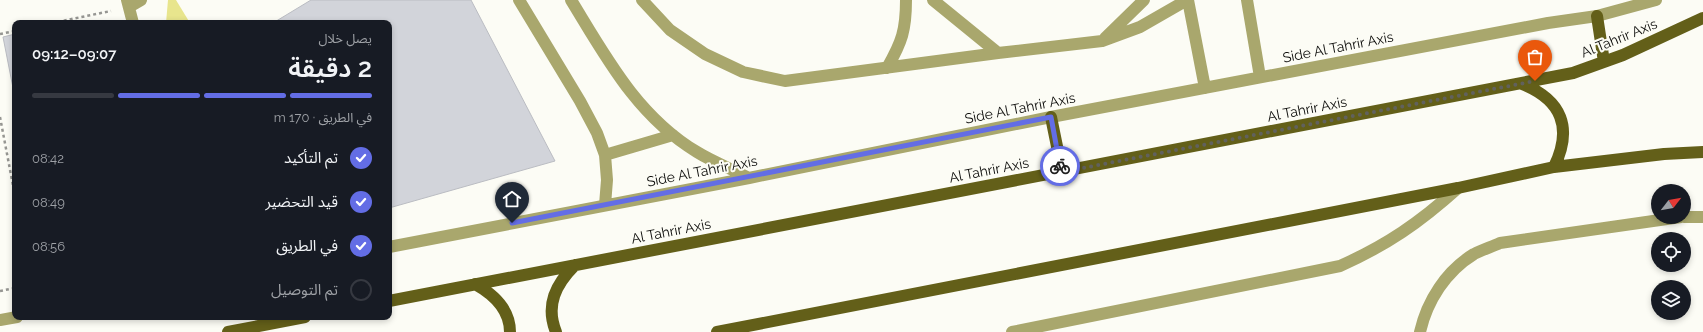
<!DOCTYPE html>
<html lang="ar">
<head>
<meta charset="utf-8">
<style>
	:root { --surface:#171b24; --page:#20242c; --text:#f1f3f6; --muted:#9ea1a6; --line:#363941; --accent:#636de5 }
	body { margin:0; font-family:Raleway,"Noto Sans Arabic",sans-serif; background:var(--page); color:var(--text); direction:rtl; height:100vh; display:flex; flex-direction:column; font-size:15px; white-space:nowrap }
	* { box-sizing:border-box; margin:0 }
	p { font-size:13px; color:var(--muted) }
	.icon { flex:none; width:22px; height:22px; fill:none; stroke:currentColor; stroke-width:2; stroke-linecap:round; stroke-linejoin:round }
	.map { position:relative; flex:1; overflow:hidden; direction:ltr }
	.details { position:absolute; left:12px; top:20px; width:380px; height:300px; display:flex; flex-direction:column; background:var(--surface); border-radius:8px; box-shadow:0 2px 6px #0003; direction:rtl }
	.details>* { flex:none }
	.needle { width:26px; rotate:59deg }
	.fabs { position:absolute; left:1651px; top:184px; display:grid; gap:8px }
	.fabs a { display:grid; place-items:center; width:40px; height:40px; border-radius:50%; background:var(--surface); box-shadow:0 2px 6px #0003; font-size:20px }
	.pin { position:absolute; display:grid; place-items:center; width:34px; height:34px; color:#fff; margin:-41px -17px; border-radius:50% 50% 50% 0; rotate:-45deg; box-shadow:0 0 4px #0007 }
	.pin .icon { rotate:45deg }
	.courier { position:absolute; display:grid; place-items:center; width:40px; height:40px; margin:-20px; border:3px solid #636de5; border-radius:50%; background:#fff; color:#222; box-shadow:0 1px 5px #0007 }
	.headline em { font-style:normal; font-weight:600 }
	.headline div { display:flex; flex-direction:column-reverse }
	.headline { display:flex; align-items:center; justify-content:space-between; height:68px; padding:0 20px }
	h1 { font-size:26px; font-weight:600; line-height:30px }
	.bar { display:grid; grid-template-columns:repeat(4,1fr); gap:6px 4px; align-content:center; height:48px; padding:0 20px }
	.bar i { height:5px; border-radius:3px; background:var(--line) }
	.bar .active { background:var(--accent) }
	.bar p { grid-column:span 4 }
	ol { padding:0 20px; list-style:none }
	li { display:flex; align-items:center; gap:12px; height:44px }
	li p { margin-inline-start:auto }
	li .icon { padding:4px; border-radius:50%; background:var(--accent); color:#fff; stroke-width:4 }
	li:last-child { color:var(--muted) }
	li i { width:22px; height:22px; border:2px solid var(--line); border-radius:50% }
	.map>svg:first-child { display:block }
	.green { fill:#e8e58d }
	.building { fill:#d2d4da; stroke:#babcc2 }
	.lines { fill:none; stroke-linecap:round; stroke-linejoin:round }
	.path { stroke:#969692; stroke-width:2.5; stroke-dasharray:3 3; stroke-linecap:butt }
	.minor { stroke:#a9a76d; stroke-width:12 }
	.major { stroke:#635f19; stroke-width:12 }
	.done { stroke:#61615d; stroke-width:4; stroke-dasharray:0 7.2 }
	.route { stroke:#636de5; stroke-width:5 }
	.labels { text-anchor:middle; dominant-baseline:central; stroke-width:4; stroke-linejoin:round; paint-order:stroke }
	.street-label { font-size:14px; fill:#0d0d0b; stroke:#fcfcf5 }
</style>
</head>
<body>
<div class="map">
<svg width="1703" height="332" viewBox="0 0 1703 332">
	<rect width="100%" height="100%" fill="#fcfcf5"/>
	<path class="green" d="M168,0h8l14,23h-24z"/>
	<path class="building" d="M311,0h160l84,161 -166,47v-185h-116z
		M15,34v64l-12,-61z"/>
	<g class="lines">
		<path class="path" d="M52,23l59,-12
			M0,34l15,-3
			M0,117l15,79
			M0,291l15,-3"/>
		<path class="minor" d="M127,0l6,23
			M519,0l61,101 17,32 8,22 2,25 -2,25
			M571,0c35,57 66,116 126,152 16,10 35,17 52,26
			M642,0l28,30 35,24 38,18 42,9 213,-28 104,-12 38,-14 47,-27
			M933,0l65,53
			M1188,0l17,88
			M1247,0l13,77
			M129,7l12,-7
			M1105,38l39,-38
			M887,68c15,-26 19,-38 19,-68
			M605,155l68,-20
			M1684,217h19
			M389,247l360,-69 302,-61 497,-94 49,-7 59,-16
			M0,320l17,-3
			M1012,332l328,-66c47,-21 79,-43 118,-78
			M1420,332c7,-31 26,-61 54,-78 8,-4 17,-7 26,-11l181,-26"/>
		<path class="major" d="M1597,16l7,46
			M1522,84c40,16 51,44 32,83
			M1051,117l11,54
			M475,284c18,10 35,25 35,48
			M389,301l1184,-228 50,-18 80,-37
			M228,332l77,-15
			M556,332c-11,-27 0,-48 19,-67
			M717,332l741,-144 96,-21 110,-13 39,-2"/>
	</g>
	<g class="lines">
		<path class="done" d="M1060,166l2,6 473,-91"/>
		<path class="route" d="M512,223l539,-106 9,49"/>
	</g>
	<g class="labels">
		<g class="street-label">
			<text transform="translate(1619 38) rotate(-22)">Al Tahrir Axis</text>
			<text transform="translate(1338 47) rotate(-11)">Side Al Tahrir Axis</text>
			<text transform="translate(1020 108) rotate(-11)">Side Al Tahrir Axis</text>
			<text transform="translate(1307 109) rotate(-11)">Al Tahrir Axis</text>
			<text transform="translate(989 170) rotate(-11)">Al Tahrir Axis</text>
			<text transform="translate(702 171) rotate(-11)">Side Al Tahrir Axis</text>
			<text transform="translate(671 231) rotate(-11)">Al Tahrir Axis</text>
		</g>
	</g>
</svg>
<div class="fabs">
<a><svg class="needle" viewBox="-14 -14 28 28"><path d="M0-13l5 13h-10z" fill="#e53935"/><path d="M0 13l5-13h-10z" fill="#9ea1a6"/></svg></a>
<a><svg class="icon" aria-label="locate" viewBox="0 0 24 24"><circle cx="12" cy="12" r="6"/><path d="M12 2v4M12 18v4M2 12h4M18 12h4"/></svg></a>
<a><svg class="icon" aria-label="layers" viewBox="0 0 24 24"><path d="M12 4l9 5-9 5-9-5zM3 14l9 5 9-5"/></svg></a>
</div>
<div class="pin" style="left:1535px;top:81px;background:#ea580c"><svg class="icon" aria-label="bag" viewBox="0 0 24 24"><path d="M5 8h14l-1 12H6zM9 8a3 3 0 0 1 6 0"/></svg></div>
<div class="pin" style="left:512px;top:223px;background:#1f2937"><svg class="icon" aria-label="home" viewBox="0 0 24 24"><path d="M3 11l9-7 9 7M6 9v11h12V9"/></svg></div>
<div class="courier" style="left:1060px;top:166px"><svg class="icon" aria-label="bike" viewBox="0 0 24 24"><circle cx="6" cy="16" r="4"/><circle cx="18" cy="16" r="4"/><path d="M6 16l4-8h5l3 8M10 8l3 8H6M13 5h3"/></svg></div>
<section class="details">
<div class="headline"><div><h1>2 دقيقة</h1><p>يصل خلال</p></div><em>09:07–09:12</em></div>
<div class="bar"><i class="active"></i><i class="active"></i><i class="active"></i><i></i><p>في الطريق · 170 m</p></div>
<ol>
<li><svg class="icon" aria-label="check" viewBox="0 0 24 24"><path d="M5 12l5 5 9-10"/></svg>تم التأكيد<p>08:42</p></li>
<li><svg class="icon" aria-label="check" viewBox="0 0 24 24"><path d="M5 12l5 5 9-10"/></svg>قيد التحضير<p>08:49</p></li>
<li><svg class="icon" aria-label="check" viewBox="0 0 24 24"><path d="M5 12l5 5 9-10"/></svg>في الطريق<p>08:56</p></li>
<li><i></i>تم التوصيل</li>
</ol>
</section>
</div>
</body>
</html>
